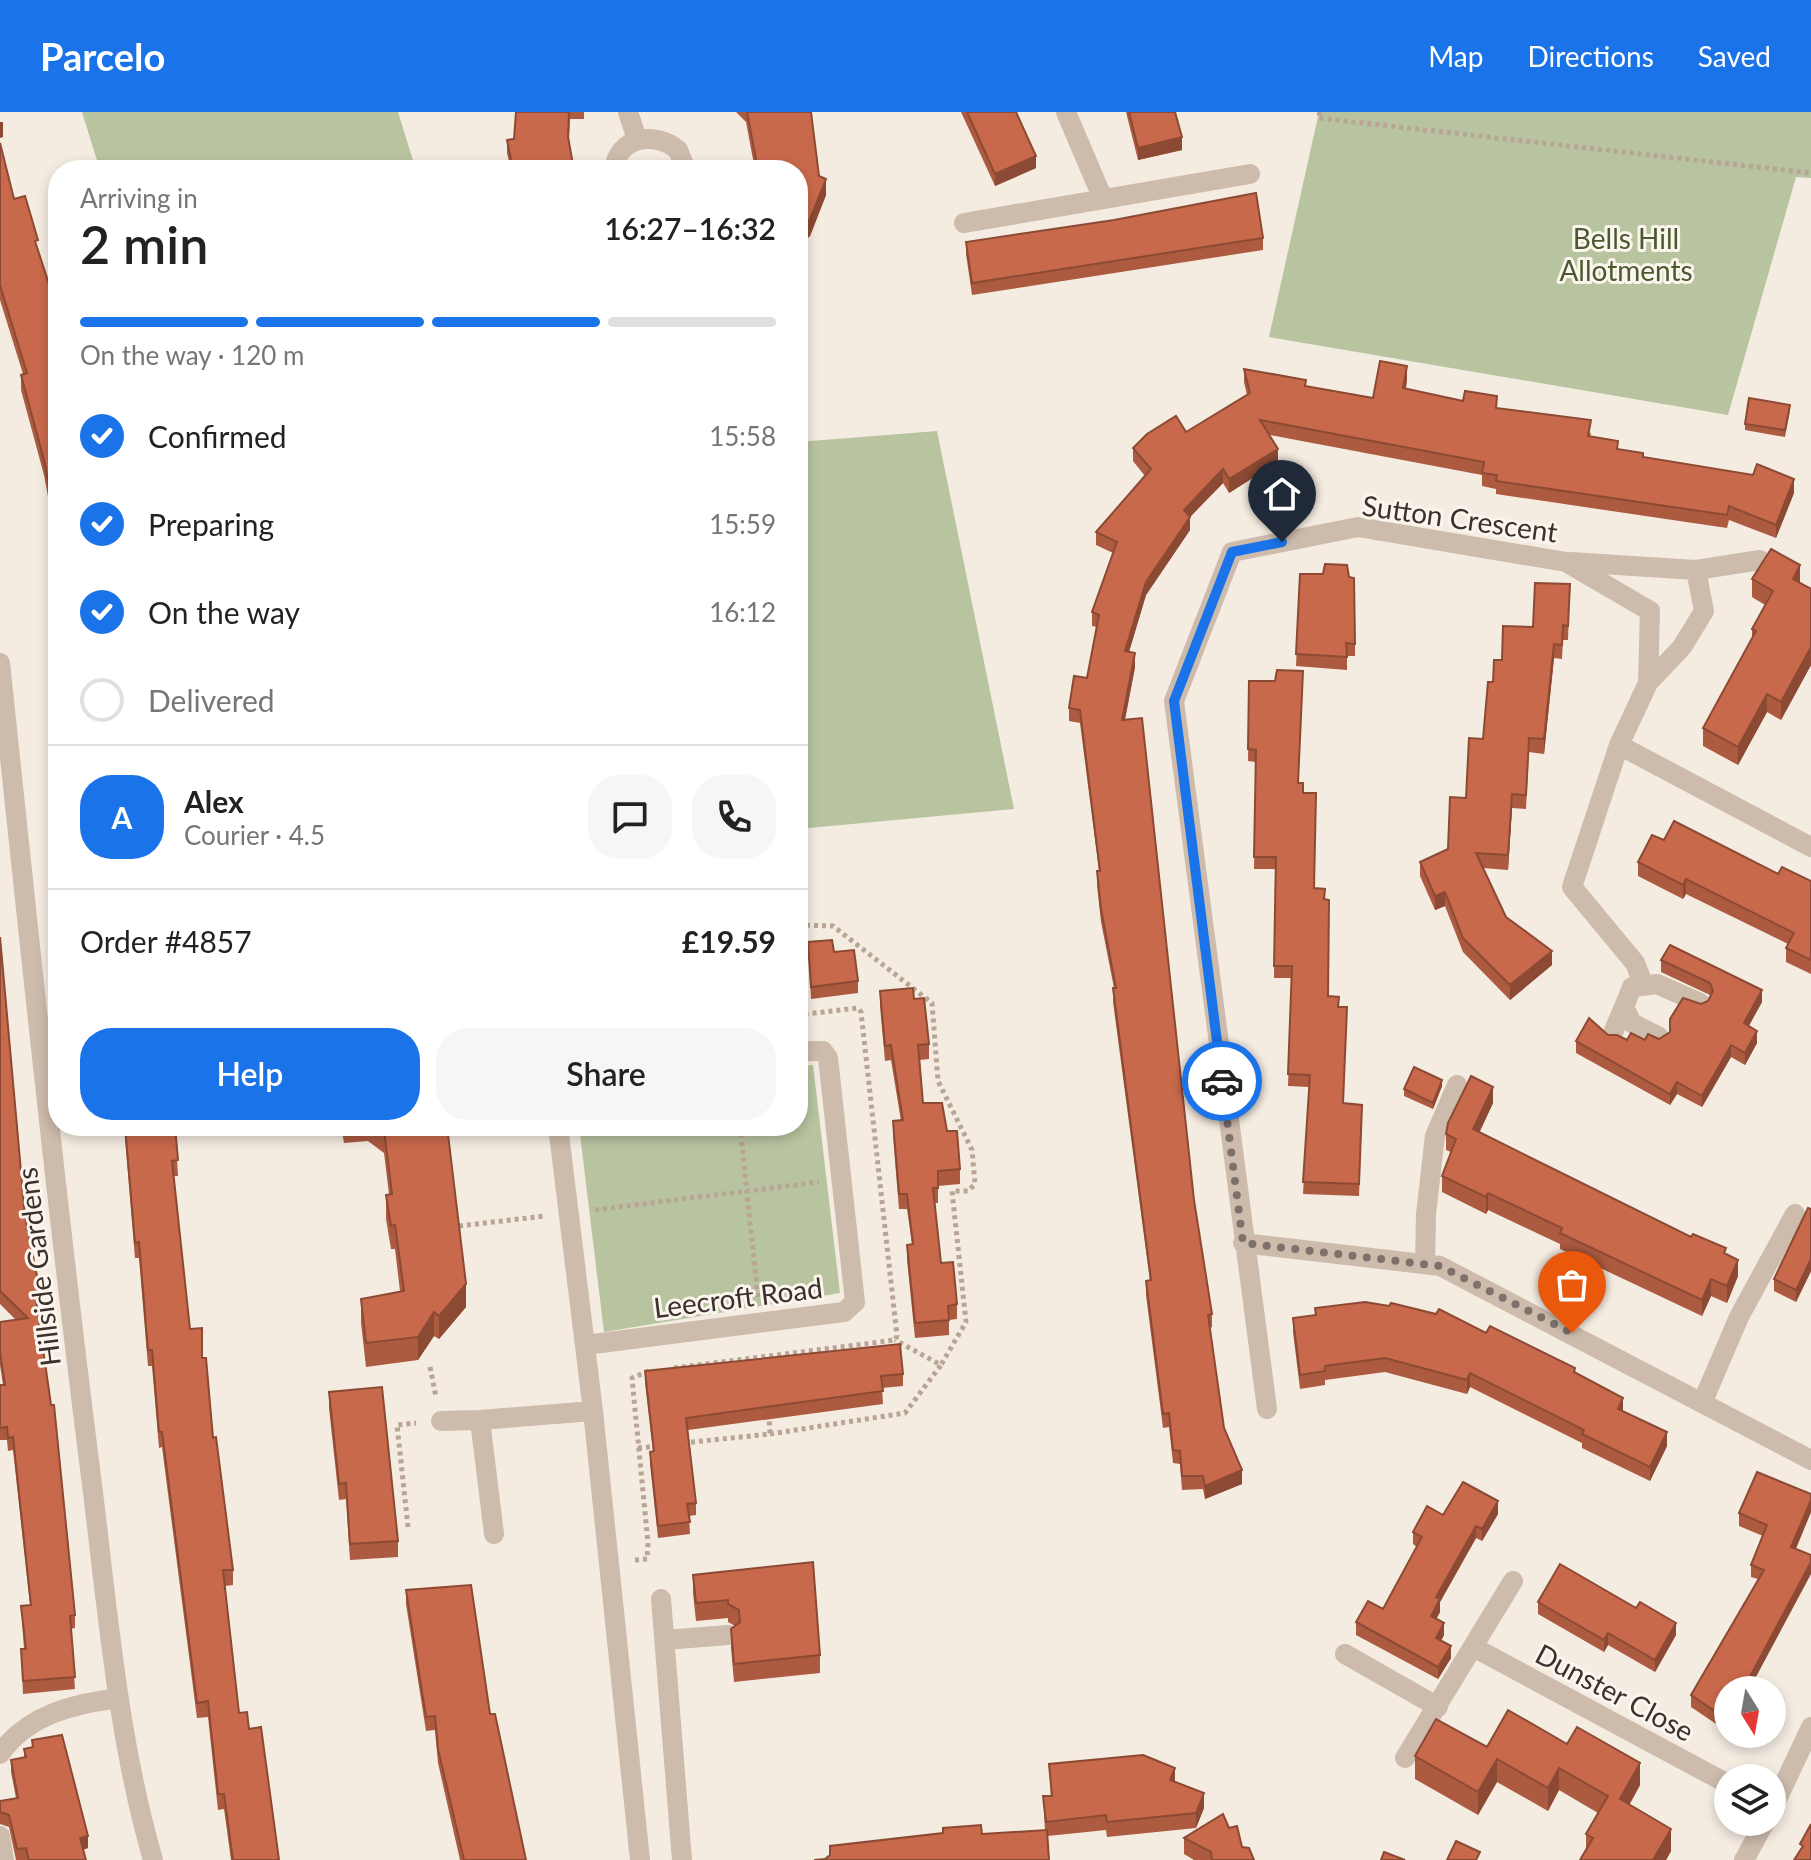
<!DOCTYPE html>
<html lang="en">
<head>
<meta charset="utf-8">
<style>
	:root { --surface:#fff; --page:#f6f6f6; --text:#222; --muted:#767676; --line:#e0e0e0; --accent:#1a73e8 }
	body { margin:0; font-family:Lato,sans-serif; background:var(--page); color:var(--text); height:100vh; display:flex; flex-direction:column; font-size:30px; white-space:nowrap }
	* { box-sizing:border-box; margin:0 }
	p { font-size:26px; color:var(--muted) }
	.icon { flex:none; width:44px; height:44px; fill:none; stroke:currentColor; stroke-width:2; stroke-linecap:round; stroke-linejoin:round }
	.map { position:relative; flex:1; overflow:hidden }
	.details { position:absolute; left:48px; top:48px; width:760px; height:976px; display:flex; flex-direction:column; background:var(--surface); border-radius:32px; box-shadow:0 4px 12px #0003 }
	.details>* { flex:none }
	.needle { width:52px; rotate:169deg }
	.fabs { position:absolute; left:1714px; top:1564px; display:grid; gap:16px }
	.fabs a { display:grid; place-items:center; width:72px; height:72px; border-radius:50%; background:var(--surface); box-shadow:0 4px 12px #0003; font-size:40px }
	.pin { position:absolute; display:grid; place-items:center; width:68px; height:68px; color:#fff; margin:-82px -34px; border-radius:50% 50% 50% 0; rotate:-45deg; box-shadow:0 0 8px #0007 }
	.pin .icon { rotate:45deg }
	.courier { position:absolute; display:grid; place-items:center; width:80px; height:80px; margin:-40px; border:6px solid #1a73e8; border-radius:50%; background:#fff; color:#222; box-shadow:0 2px 10px #0007 }
	.head em { font-style:normal; font-weight:600 }
	.head div { display:flex; flex-direction:column-reverse }
	.head { display:flex; align-items:center; justify-content:space-between; height:136px; padding:0 32px }
	h1 { font-size:52px; font-weight:600; line-height:60px }
	.bar { display:grid; grid-template-columns:repeat(4,1fr); gap:12px 8px; align-content:center; height:96px; padding:0 32px }
	.bar i { height:10px; border-radius:6px; background:var(--line) }
	.bar .active { background:var(--accent) }
	.bar p { grid-column:span 4 }
	.line { display:flex; align-items:center; gap:20px; padding:0 32px; border-top:2px solid var(--line) }
	.line div { flex:1 }
	.round { display:grid; place-items:center; flex:none; width:84px; height:84px; border-radius:32px; background:var(--page) }
	ol { padding:0 32px; list-style:none }
	li { display:flex; align-items:center; gap:24px; height:88px }
	li p { margin-inline-start:auto }
	li .icon { padding:8px; border-radius:50%; background:var(--accent); color:#fff; stroke-width:4 }
	li:last-child { color:var(--muted) }
	li i { width:44px; height:44px; border:4px solid var(--line); border-radius:50% }
	.button { display:flex; gap:16px; margin-top:auto; padding:16px 32px }
	.button a { flex:1; height:92px; border-radius:32px; background:var(--accent); color:#fff; font-size:32px; font-weight:600; line-height:92px; text-align:center }
	.button a+a { background:var(--page); color:var(--text) }
	header { display:flex; align-items:center; gap:48px; box-sizing:border-box; height:112px; padding:0 40px; background:var(--accent); color:#fff }
	header strong { font-size:38px }
	nav { display:flex; gap:44px; margin-inline-start:auto; font-size:28px }
	.map>svg:first-child { display:block }
	.green { fill:#b8c4a0 }
	.lines { fill:none; stroke-linecap:round; stroke-linejoin:round }
	.path { stroke:#b9a596; stroke-width:5; stroke-dasharray:4 4; stroke-linecap:butt }
	.minor { stroke:#cdbbac; stroke-width:20 }
	.wall { fill:#ac5a40 }
	.shaded-wall { fill:#8c4a34 }
	.building { fill:#c8694b; stroke:#8c4a34; stroke-width:2 }
	.done { stroke:#7c716b; stroke-width:8; stroke-dasharray:0 14.4 }
	.route { stroke:#1a73e8; stroke-width:10 }
	.labels { text-anchor:middle; dominant-baseline:central; stroke-width:6; stroke-linejoin:round; paint-order:stroke }
	.park-label { font-size:28px; fill:#4a5a2e; stroke:#fbf5ee }
	.street-label { font-size:28px; fill:#3b302b; stroke:#fbf5ee }
</style>
</head>
<body>
<header>
<strong>Parcelo</strong>
<nav><a>Map</a><a>Directions</a><a>Saved</a></nav>
</header>
<div class="map">
<svg width="1811" height="1748" viewBox="0 0 1811 1748">
	<rect width="100%" height="100%" fill="#f4ebe1"/>
	<path class="green" d="M82,0h316l18,58h-316z
		M1319,0h492v66l-15,-1 -68,238 -459,-78z
		M937,319l77,378 -216,20v-387z
		M813,953l27,228 -236,39 -25,-206h219v-60z"/>
	<g class="lines">
		<path class="path" d="M1320,0l-2,6 493,55
			M798,813l35,1 99,77 6,78 34,69 3,34 -7,7h-16l14,131 -25,43
			M740,1014l18,172
			M595,1098l224,-28
			M459,1114l86,-10
			M430,1255l6,30
			M674,1256l221,-28 2,-4 -36,-324 -3,-4 -60,7
			M770,1322l135,-21 36,-48 -46,-25
			M683,1331l87,-9 -1,-19
			M638,1336l19,-2
			M408,1415l-11,-102 19,-2
			M635,1448l12,-1 1,-16 -16,-165 17,-7"/>
		<path class="minor" d="M628,0l9,27
			M1066,0l37,87
			M614,58c4,-34 41,-39 64,-20l8,20
			M964,111l286,-49
			M1570,450l126,8 64,-10
			M0,551c28,264 55,527 88,790 18,136 27,276 65,407
			M1648,571l34,-36 22,-36 -8,-41
			M1619,633l192,102
			M1612,923l12,-28
			M1659,925l-27,-14 -8,-16 8,-20 25,-3 43,19
			M558,1014l35,285 47,449
			M1243,1131l197,23 371,194
			M1425,1152l1,-50 9,-78 22,-51
			M585,1233l259,-33 11,-10 -27,-244 -5,-7h-25
			M1703,1289l36,-84 56,-103
			M1267,1297l-93,-708 58,-149 126,-25 208,35 84,49 -2,72 -29,62 -47,142 63,76 9,23
			M441,1309l39,-1
			M494,1422l-14,-114 113,-9
			M661,1487l21,261
			M665,1528l63,-5
			M1475,1536l253,136
			M1345,1542l93,53
			M0,1642c28,-40 74,-50 119,-56
			M1405,1646l108,-177
			M1772,1698l39,-83
			M0,1724l4,24
			M1744,1748l21,-38"/>
	</g>
	<path class="wall" d="M516,0h68v7h-14l-1,20 5,31h-63l-4,-17v-13l7,-1z
		M736,0h75l8,64 7,19 -16,41 -12,-66h-43l-9,-48z
		M961,0h55l20,56 -41,18z
		M1126,0h49l7,38 -44,10z
		M0,31l14,56 24,51 20,62v238l-14,-75 -23,-85v-15l2,-1 -23,-74z
		M1263,126v12l-291,45 -6,-41v-12z
		M1244,257l62,17 67,12 34,-18 -1,9 91,19 94,25 -1,4 28,12 25,8 151,36 -18,45 -47,-18 -2,8 -231,-34v-5l-14,-3v-11l-212,-40 8,27 -49,31 -6,-10 -33,34v13l-44,65 -17,57 6,15 -10,53 69,480 18,114v13l-2,1 14,100 18,56 -37,15 -2,-10 -21,1 -2,-26 -7,-1 -4,-36 -6,1 -17,-133v-14h4l-37,-279 1,-14 -13,-66 -4,-37v-14h2l-19,-148 -11,-2v-13l18,-30 10,-51 -5,-1v-14l21,-59 -17,-8v-13l49,-56 -12,-15v-13l53,-16 61,-37 -3,-13z
		M1790,299l-5,26 -40,-7v-6z
		M1300,462l55,70v12h-8v14l-51,-4z
		M1752,467l48,4 11,5v77l-30,55 -14,-8 -29,53 -35,-19v-18l49,-89v-10l13,-24 -13,-8z
		M1570,472l-2,56h-5l-1,19 -8,-1 -10,96 -15,-2 -3,57 -14,-1 -4,62 -25,-2 23,49 46,48 -42,35 -47,-48 -18,-46 -10,4 -15,-34v-14l28,-13 18,-51 17,-59 10,-57 9,-22 31,-33z
		M1249,569l54,112 11,95 11,11 3,97 11,11 4,96 19,14 -3,79 -56,-2 6,-107 -21,-1 4,-108h-18l1,-109h-21l2,-107 -8,-1z
		M1664,728l114,34 33,7v93l-25,-12v-14l2,-4 -102,-50 -3,5 -45,-23v-14z
		M0,825l25,279 15,75v13h-3l38,311v13l-4,1 4,60 -52,5 -2,-45h3l-3,-43 9,-1 -17,-155 -5,1 -1,-11h-7v-55h3l-3,-20v-43l16,-2 -16,-16z
		M808,830l50,39v12l-47,6z
		M1661,848l101,42 -14,24 9,17 -12,22 -14,-8 -29,50 -25,-13 -7,11 -94,-52v-12l32,-6 19,5 32,-1 11,-7 31,-28 7,-3 2,-6 -49,-23z
		M880,879l34,8 15,45v15l-9,1 3,43 24,28 13,38v15l-22,2v17h-4l7,60 16,41v15l-8,1v15l-34,3 -8,-78v-15l5,-1 -5,-35h-8l-6,-73v-15h8l-10,-61 -6,1 -5,-55z
		M1442,974l-9,23 -29,-13v-7z
		M1493,991l-14,30 247,121 12,22 -11,27 -16,-7 -9,20 -142,-67v-5l-72,-34 -2,4 -44,-22v-16l9,-24 -5,-2v-16z
		M124,1014h51l3,50h-5l17,153 12,29 31,212v15l-8,1 14,127 10,16 30,131h-48l-7,-51 -6,1 -10,-93 -11,1 -35,-271 -3,1 -7,-82h-4l-9,-108h-4z
		M341,1014h106l19,181 -27,32 -5,-3 -16,24 -52,7 -5,-44v-24l39,-8 -5,-42h-4l-5,-30v-24l3,-1 -5,-41 -16,-12 -24,2z
		M1811,1097v62l-15,31 -22,-11v-12z
		M1315,1196l171,25 89,40 92,73 -17,35 -68,-33v-5l-112,-56 -3,7 -82,-22 -60,8v5l-25,4 -7,-57v-14l22,-3z
		M645,1259l258,3v12l-21,2 1,16 -195,26 8,73v12l-7,1 1,18 -32,4 -8,-74v-12h3l-8,-69z
		M329,1280l69,149v16l-48,3 -4,-61 -7,1 -10,-92z
		M1811,1382v18l-15,37 -68,141v42l-37,-25v-12l67,-116 -7,-2v-12l12,-29 -24,-10v-13z
		M1498,1402l-16,27 -6,-3 -36,64v10l-4,7 8,16 -3,6 10,17 -13,21 -82,-44v-13l27,-13 34,-62 -4,-3v-12l30,-17z
		M693,1463l127,80v18l-86,9 -3,-34v-19l4,-3 -7,-4v-4l-32,3 -3,-28z
		M406,1478l84,124 36,146h-66l-22,-97 -3,-33 -9,1 -20,-127z
		M1538,1490l138,33 -21,37 -47,-27 -4,7 -66,-38z
		M32,1628l56,108 -5,2 3,10h-70l-7,-33 -9,-3v-23l16,-3 -5,-26v-12l13,-3v-8l8,-2z
		M1487,1635l153,38 -11,20 42,46 -5,9h-86l6,-10v-16l12,-21 -39,-23 -11,21 -51,-29 -19,33 -63,-36v-23z
		M1049,1652l126,18 29,26 -8,20 -89,9 -1,-7 -281,29 157,-25 63,-3 -2,-35h8z
		M1229,1716l13,19 12,13h-60l-10,-6v-16z"/>
	<path class="shaded-wall" d="M0,10h3v15l-3,1z
		M1182,25v13l-44,10v-12z
		M1036,44v12l-41,18v-12z
		M826,67v16l-16,41 -12,13v-16z
		M1407,254v14l-4,22v-14z
		M1278,337v13l-49,31v-14z
		M1223,357v14l-33,34v13l-44,65 -21,70v-14l21,-69 38,-72z
		M1794,367v14l-18,45v-13z
		M1800,453v18l-7,-4z
		M1554,532v14l-10,96v-15z
		M1811,535v18l-30,55v-18z
		M1135,541v14l-13,67v-14z
		M1767,582v18l-29,53v-18z
		M1512,682v14l-4,62v-15z
		M1686,767v15l-3,5v-14z
		M1445,780v14l-10,4v-14z
		M1552,839v14l-42,35v-15z
		M1762,878v12l-18,33v-12z
		M1757,919v12l-12,22v-12z
		M1731,933v12l-29,50v-11z
		M1442,968v6l-9,23v-6z
		M1677,970v12l-7,11v-11z
		M1493,975v16l-20,43v-17z
		M1488,1081v17l-2,4v-17z
		M1811,1147v12l-15,31v-12z
		M1738,1148v16l-11,27v-17z
		M1711,1167v17l-9,20v-16z
		M466,1172v23l-27,32v-23z
		M434,1200v24l-16,24v-23z
		M1470,1261v14l-3,7v-14z
		M1623,1286v14l-5,-3z
		M1667,1320v14l-17,35v-14z
		M1242,1358v14l-37,15v-13z
		M1811,1388v12l-20,47v-12z
		M1498,1389v13l-16,27v-12z
		M1476,1414v12l-36,64v10l-9,17v-13l5,-19z
		M1811,1450v12l-62,116 -4,-4z
		M1444,1511v12l-8,15v-12z
		M1676,1511v12l-21,37v-12z
		M1608,1521v12l-4,7v-12z
		M1451,1534v12l-13,21v-12z
		M1497,1647v23l-19,33v-23z
		M1640,1651v22l-20,37v-23z
		M1175,1656v16l-5,-4z
		M1559,1656v22l-11,21v-23z
		M1204,1681v15l-8,20v-15z
		M1671,1717v22l-5,9h-13z
		M88,1724v12l-8,2v-12z"/>
	<path class="building" d="M516,0h53l-1,25 6,33h-61l-6,-30 7,-1z
		M747,0h64l8,64 7,3 -16,40 -12,14v-63h-40z
		M967,0h49l20,44 -41,18z
		M1129,0h46l7,25 -44,11z
		M0,31l14,56 11,-3 13,44 -3,1 23,71v223l-14,-75 -23,-85 6,-2 -27,-88z
		M1256,81l7,45 -291,45 -6,-41 148,-22z
		M1380,249l27,5 -4,22 60,13 2,-10 32,5 -1,12 95,12 -3,16 30,5 -1,8 26,4v4l110,18 4,-11 37,15 -18,46 -47,-19 -2,9 -231,-34 1,-6 -15,-2 2,-11 -224,-42 18,29 -49,30 -6,-10 -39,41 6,7 -44,65 -21,69 10,2 -13,67 20,-2 52,482 18,114 -4,1 16,113 18,42 -37,16 -2,-10h-21l-2,-25 -7,-1 -4,-37 -6,1 -17,-133 5,-1 -38,-292h3l-15,-79 -4,-38h3l-20,-161 -11,-2 5,-32 13,2 12,-63 -7,-3 25,-70 -21,-10 55,-63 -18,-21 14,-14 29,-18 10,16 64,-39 -6,-24 62,11 -1,6 68,12z
		M1749,286l41,7 -5,25 -40,-6z
		M1771,437l29,16 -7,14 18,10v58l-30,55 -14,-8 -29,53 -35,-19 53,-97 -4,-2 21,-38 -21,-12z
		M1325,452l22,1 2,12 5,1 1,66 -9,-1 1,14 -51,-3 4,-80h23z
		M1535,471l35,1 -2,42 -5,-1 -1,20 -8,-1 -10,95 -15,-1 -3,57 -14,-1 -4,61 -32,-2 30,64 46,34 -42,34 -47,-47 -18,-46 -10,4 -15,-34 28,-13 2,-52 16,1 3,-60 14,1 5,-57h5l1,-22h8l1,-34 30,1z
		M1277,558l26,1 -5,112h5v10h13l-2,95 11,1 -1,10 5,1 -1,96 11,1 -1,10h9l-4,96 19,2 -3,79 -56,-2 7,-107 -22,-1 4,-108h-18l2,-109h-22l2,-107 -8,-1 1,-68h26z
		M1674,709l104,53 4,-7 29,14v79l-25,-12 8,-15 -108,-54 -3,6 -45,-23 14,-27 12,5z
		M0,825l25,279 15,75 -5,1 16,113h3l21,210 -5,1 5,61 -52,4 -2,-32h5l-5,-43 10,-1 -18,-168 -5,1 -1,-11 -7,1v-43h5l-5,-33v-30l28,-4 -28,-27z
		M832,828l2,12 20,-2 4,31 -47,6 -3,-45z
		M1670,833l92,45 -18,33 13,8 -12,22 -14,-8 -29,51 -25,-14 -7,12 -94,-53 13,-23 19,17h9l10,5 4,-7 14,7 3,-6 11,5 11,-7v-13l13,-21 18,6 7,-3 5,-10 -3,-8 -49,-23z
		M913,876l1,11 10,-1 5,46 -11,1 5,58h19l5,28h10l3,38 -22,2v17h-5l8,75 12,-1 4,42 -9,2 1,14 -34,3 -8,-78 6,-1 -6,-50h-8l-6,-73 10,-1 -12,-75 -6,1 -5,-55z
		M1414,955l28,13 -9,23 -29,-14z
		M1471,964l22,11 -20,42 218,108 2,-3 33,14 -2,5 14,7 -11,26 -16,-7 -9,21 -142,-67 2,-5 -74,-35 -2,4 -44,-21 14,-37 -10,-5 2,-11z
		M125,1014h50l3,34 -6,1 18,168 12,-1v30h4l7,80 3,-1 17,133h-10l16,143 8,-1 2,17 12,-2 18,133h-46l-9,-66h-6l-10,-93 -11,2 -35,-271h-3l-7,-82h-4l-9,-108 -4,1z
		M379,1014h68l19,158 -27,32 -5,-4 -16,25 -52,6 -5,-44 43,-8 -9,-66 -4,1 -5,-31 6,-1 -8,-64z
		M1808,1096l3,1v50l-15,31 -22,-11z
		M1365,1190l24,4 2,-3 45,11 3,-5 47,24 4,-7 85,42 -1,4 49,26 -5,11 49,23 -17,35 -68,-33 2,-4 -114,-57 -3,7 -82,-22 -60,8v5l-25,4 -7,-57 23,-3 -1,-7z
		M900,1232l3,30 -22,2 2,15 -197,27 10,85 -9,1 3,18 -32,4 -8,-74 4,-1 -9,-80z
		M382,1275l16,154 -48,3 -4,-61 -7,1 -10,-92z
		M1757,1360l54,22v6l-20,47 20,8v7l-66,124 5,4h-22v30l-37,-25 73,-125 -13,-5 16,-40 -28,-12z
		M1463,1370l35,19 -16,28 -6,-3 -40,71 4,2 -9,17 13,7 -8,15 15,8 -13,21 -82,-45 12,-21 15,8 39,-72 -9,-5 14,-26 16,9z
		M813,1450l7,93 -86,9 -3,-35 9,-7 -1,-12 -11,-6v-4l-32,3 -3,-28z
		M1560,1452l76,44 4,-6 36,21 -21,37 -47,-27 -4,7 -66,-38z
		M471,1473l19,129h5l31,146h-62l-26,-111 -3,-33 -9,1 -20,-127z
		M1508,1598l59,34 10,-17 63,36 -20,36 51,30 -18,31h-73l13,-22 -7,-4 22,-38 -49,-28 -11,20 -51,-29 -19,33 -63,-36 21,-37 51,28z
		M62,1623l26,101 -8,2 6,22h-57l-3,-12 -9,1 -8,-34 -9,-3v-11l18,-3 -7,-38 15,-3 -2,-8 9,-2 -1,-7z
		M1143,1643l32,13 -5,12 34,13 -8,20 -89,9 -1,-7 -60,7 -3,-26h9l-3,-32z
		M1223,1702l6,14 8,-2 5,21 7,1 5,12h-42l-1,-8 -27,-14z
		M1811,1712v36h-17l9,-14 -3,-2z
		M981,1713l1,9 65,-4 2,30h-235l11,-1 5,-4v-9l113,-13v-5z
		M1456,1729l24,11 -4,8h-29z
		M1384,1740l21,8h-24z"/>
	<g class="lines">
		<path class="done" d="M1222,969l21,162 197,23 132,67"/>
		<path class="route" d="M1222,969l-48,-380 58,-149 50,-10"/>
	</g>
	<g class="labels">
		<g class="park-label">
			<text x="1626" y="126">Bells Hill<tspan x="1626" dy="32">Allotments</tspan></text>
		</g>
		<g class="street-label">
			<text transform="translate(1460 406) rotate(8)">Sutton Crescent</text>
			<text transform="translate(38 1155) rotate(-97)">Hillside Gardens</text>
			<text transform="translate(738 1185) rotate(-7)">Leecroft Road</text>
			<text transform="translate(1615 1580) rotate(28)">Dunster Close</text>
		</g>
	</g>
</svg>
<div class="fabs">
<a><svg class="needle" viewBox="-14 -14 28 28"><path d="M0-13l5 13h-10z" fill="#e53935"/><path d="M0 13l5-13h-10z" fill="#767676"/></svg></a>
<a><svg class="icon" aria-label="layers" viewBox="0 0 24 24"><path d="M12 4l9 5-9 5-9-5zM3 14l9 5 9-5"/></svg></a>
</div>
<div class="pin" style="left:1572px;top:1221px;background:#ea580c"><svg class="icon" aria-label="bag" viewBox="0 0 24 24"><path d="M5 8h14l-1 12H6zM9 8a3 3 0 0 1 6 0"/></svg></div>
<div class="pin" style="left:1282px;top:430px;background:#1f2937"><svg class="icon" aria-label="home" viewBox="0 0 24 24"><path d="M3 11l9-7 9 7M6 9v11h12V9"/></svg></div>
<div class="courier" style="left:1222px;top:969px"><svg class="icon" aria-label="car" viewBox="0 0 24 24"><path d="M5 17H2v-5l4-1 3-4h7l3 4 3 1v5h-3M9 17h6M6 11h13"/><circle cx="7" cy="17" r="2"/><circle cx="17" cy="17" r="2"/></svg></div>
<section class="details">
<div class="head"><div><h1>2 min</h1><p>Arriving in</p></div><em>16:27–16:32</em></div>
<div class="bar"><i class="active"></i><i class="active"></i><i class="active"></i><i></i><p>On the way · 120 m</p></div>
<ol>
<li><svg class="icon" aria-label="check" viewBox="0 0 24 24"><path d="M5 12l5 5 9-10"/></svg>Confirmed<p>15:58</p></li>
<li><svg class="icon" aria-label="check" viewBox="0 0 24 24"><path d="M5 12l5 5 9-10"/></svg>Preparing<p>15:59</p></li>
<li><svg class="icon" aria-label="check" viewBox="0 0 24 24"><path d="M5 12l5 5 9-10"/></svg>On the way<p>16:12</p></li>
<li><i></i>Delivered</li>
</ol>
<div class="line" style="height:144px"><b class="round" style="background:var(--accent);color:#fff">A</b><div><b>Alex</b><p>Courier · 4.5</p></div><a class="round"><svg class="icon" aria-label="chat" viewBox="0 0 24 24"><path d="M4 5h16v11H9l-5 4z"/></svg></a><a class="round"><svg class="icon" aria-label="phone" viewBox="0 0 24 24"><path d="M5 4h4l2 5-3 2q2 4 5 5l2-3 5 2v4C11 20 4 13 5 4z"/></svg></a></div>
<div class="line" style="height:104px"><div>Order #4857</div><b>£19.59</b></div>
<div class="button"><a>Help</a><a>Share</a></div>
</section>
</div>
</body>
</html>
